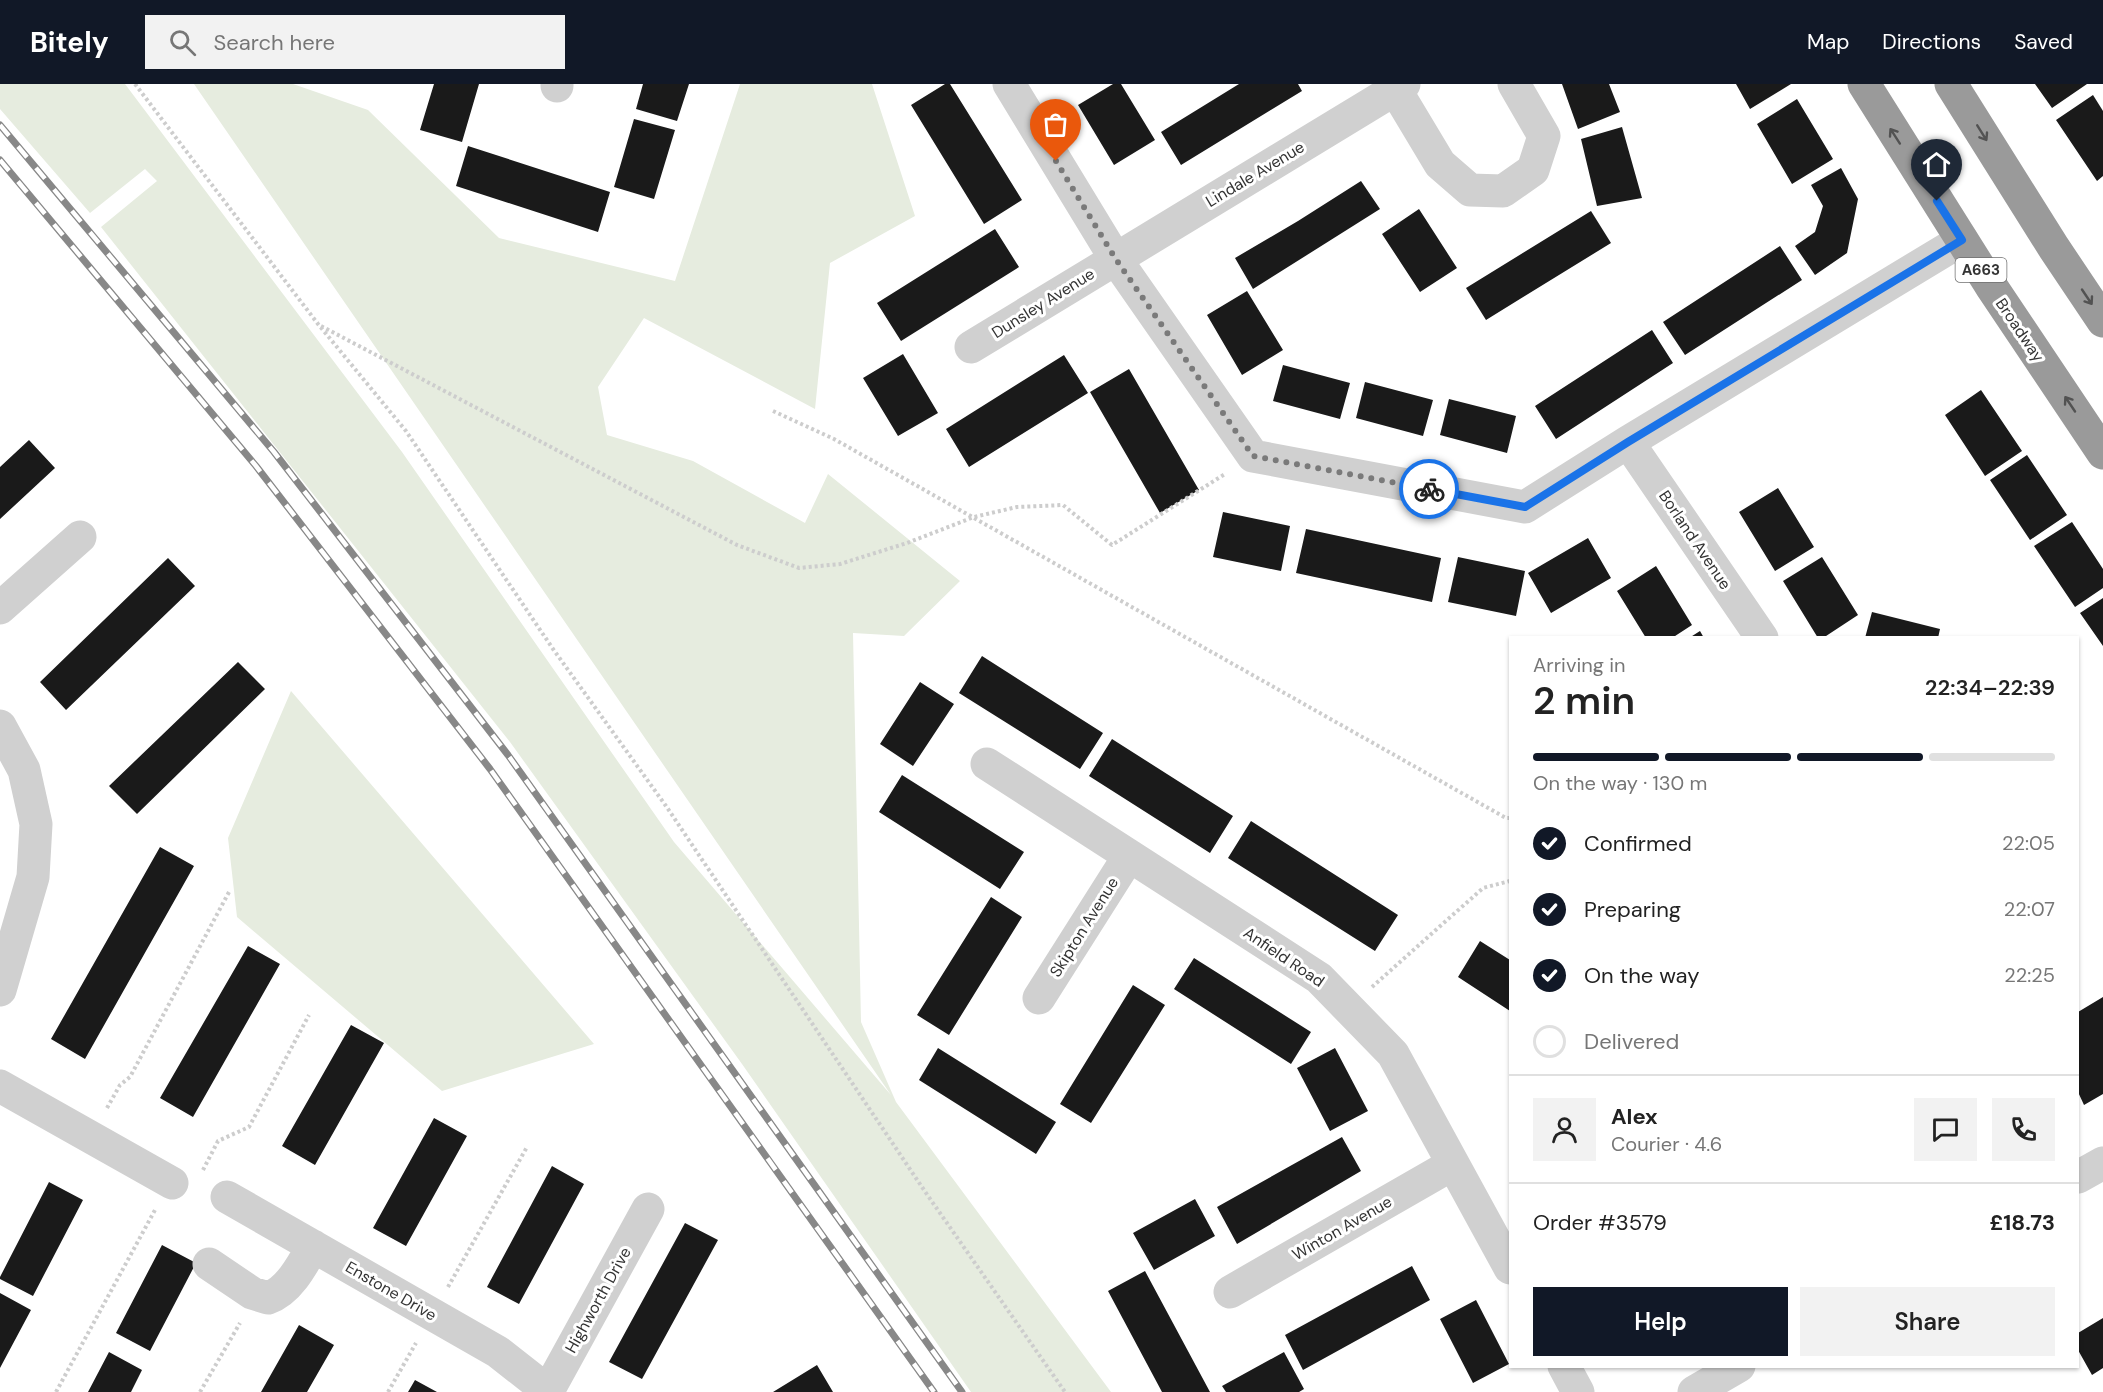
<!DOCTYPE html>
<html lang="en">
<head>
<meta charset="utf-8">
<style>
	:root { --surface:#fff; --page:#f2f2f2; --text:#222; --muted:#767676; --line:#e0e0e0; --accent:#111827 }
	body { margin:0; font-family:"DM Sans",sans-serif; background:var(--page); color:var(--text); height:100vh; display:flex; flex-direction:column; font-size:22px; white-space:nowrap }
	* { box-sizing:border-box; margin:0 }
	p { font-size:20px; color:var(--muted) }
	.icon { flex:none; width:33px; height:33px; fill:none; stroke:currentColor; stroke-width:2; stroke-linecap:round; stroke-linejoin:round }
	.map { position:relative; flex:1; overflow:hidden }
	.side { position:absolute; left:1509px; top:552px; width:570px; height:732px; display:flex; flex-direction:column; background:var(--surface); border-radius:0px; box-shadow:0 2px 4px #0004 }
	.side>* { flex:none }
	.pin { position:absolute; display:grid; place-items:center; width:51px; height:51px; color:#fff; margin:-62px -26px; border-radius:50% 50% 50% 0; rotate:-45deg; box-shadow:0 0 6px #0007 }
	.pin .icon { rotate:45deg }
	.courier { position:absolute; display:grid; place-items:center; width:60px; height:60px; margin:-30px; border:4px solid #1a73e8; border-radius:50%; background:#fff; color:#222; box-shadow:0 2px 8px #0007 }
	.overview em { font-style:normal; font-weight:600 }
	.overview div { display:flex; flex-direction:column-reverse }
	.overview { display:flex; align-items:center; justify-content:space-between; height:102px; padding:0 24px }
	h1 { font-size:39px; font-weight:600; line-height:45px }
	.bar { display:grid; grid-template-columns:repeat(4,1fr); gap:9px 6px; align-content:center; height:72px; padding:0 24px }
	.bar i { height:8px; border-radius:4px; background:var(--line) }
	.bar .selected { background:var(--accent) }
	.bar p { grid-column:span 4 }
	.line { display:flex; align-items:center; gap:15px; padding:0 24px; border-top:2px solid var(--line) }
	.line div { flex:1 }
	.round { display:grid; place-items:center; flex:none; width:63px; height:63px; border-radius:0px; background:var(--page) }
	ol { padding:0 24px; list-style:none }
	li { display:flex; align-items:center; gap:18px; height:66px }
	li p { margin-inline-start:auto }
	li .icon { padding:6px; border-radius:50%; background:var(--accent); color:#fff; stroke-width:4 }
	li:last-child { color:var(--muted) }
	li i { width:33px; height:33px; border:3px solid var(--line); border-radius:50% }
	.button { display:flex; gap:12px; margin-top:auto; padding:12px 24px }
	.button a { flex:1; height:69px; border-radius:0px; background:var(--accent); color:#fff; font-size:24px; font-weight:600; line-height:69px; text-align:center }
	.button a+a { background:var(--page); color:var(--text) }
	header { display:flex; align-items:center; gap:36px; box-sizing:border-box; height:84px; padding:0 30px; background:var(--accent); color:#fff }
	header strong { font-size:28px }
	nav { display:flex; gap:33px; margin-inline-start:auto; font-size:21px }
	.search { width:420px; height:54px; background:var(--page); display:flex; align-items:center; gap:15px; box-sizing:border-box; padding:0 21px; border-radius:0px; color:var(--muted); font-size:22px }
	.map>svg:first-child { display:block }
	.green { fill:#e6ecdf }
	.building { fill:#1a1a1a }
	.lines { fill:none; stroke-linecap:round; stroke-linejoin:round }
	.path { stroke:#cdcdcd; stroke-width:4; stroke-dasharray:3 3; stroke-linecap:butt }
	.minor { stroke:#d0d0d0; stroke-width:33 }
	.highway { stroke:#9a9a9a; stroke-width:33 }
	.rail-casing { stroke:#888; stroke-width:7 }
	.rail { stroke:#fff; stroke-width:4.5; stroke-dasharray:14; stroke-linecap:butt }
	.oneway { stroke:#525252 }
	.done { stroke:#7a7a7a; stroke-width:6; stroke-dasharray:0 10.8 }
	.route { stroke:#1a73e8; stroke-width:8 }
	.labels { text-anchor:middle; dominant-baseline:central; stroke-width:6; stroke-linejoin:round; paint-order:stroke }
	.shield { fill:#fff; stroke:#707070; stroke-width:1.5 }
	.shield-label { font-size:15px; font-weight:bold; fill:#333 }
	.street-label { font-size:16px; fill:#333; stroke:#fff }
</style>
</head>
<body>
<header>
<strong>Bitely</strong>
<div class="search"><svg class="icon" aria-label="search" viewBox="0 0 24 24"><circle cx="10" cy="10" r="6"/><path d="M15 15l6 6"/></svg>Search here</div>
<nav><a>Map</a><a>Directions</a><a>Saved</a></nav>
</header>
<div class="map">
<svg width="2103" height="1308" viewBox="0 0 2103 1308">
	<rect width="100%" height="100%" fill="#fff"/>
	<path class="green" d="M0,0h125l277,368 272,390 217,253 -697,-1011h99l75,26 131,128 176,43 65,-197h132l43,132 -85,47 -15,146 -171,-91 -46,69 9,48 86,26 112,62 23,-49 132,107 -56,55 -51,-3 8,389 35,80 215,290h-140l-229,-328 -232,-322 -409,-515 56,-46 -12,-12 -55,44 -90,-104z
		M291,607l303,353 -152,47 -205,-174 -9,-79z"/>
	<path class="building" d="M434,0h45l-17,58 -42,-12z
		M643,0h46l-12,37 -41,-12z
		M945,0h5l72,116 -38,24 -73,-119z
		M1113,0h8l34,56 -41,25 -36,-60z
		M1239,0h59l4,7 -121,74 -20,-33z
		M1562,0h47l11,28 -42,17z
		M1736,0h55l-41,25z
		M2035,0h52l-35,24z
		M2093,11l10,16v65l-6,5 -41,-61z
		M1797,15l36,60 -41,25 -35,-60z
		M634,35l41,11 -21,69 -40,-12z
		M1622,43l20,71 -45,8 -16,-67z
		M468,62l142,46 -12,40 -142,-46z
		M1841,84l17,31 -11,54 -32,22 -20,-29 20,-14 8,-26 -12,-21z
		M1361,97l19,28 -127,80 -18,-31 63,-37z
		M1419,125l38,59 -37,24 -38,-58z
		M1591,127l20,32 -125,77 -20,-32z
		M995,145l24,38 -118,74 -24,-38z
		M1780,162l22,34 -117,75 -22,-33z
		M1247,207l36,59 -41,25 -35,-60z
		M1652,246l21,33 -117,76 -21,-33z
		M903,270l35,59 -40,23 -35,-58z
		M1064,271l24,38 -119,74 -23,-38z
		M1283,281l67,18 -10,36 -67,-18z
		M1129,285l70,121 -39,23 -70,-121z
		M1365,298l68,18 -10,36 -67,-18z
		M1981,306l41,61 -37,25 -40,-61z
		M1449,315l67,17 -9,37 -67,-18z
		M29,356l26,28 -55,51v-52z
		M2027,371l40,60 -37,25 -40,-60z
		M1778,404l36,59 -39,24 -36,-59z
		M1223,428l67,14 -9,45 -68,-14z
		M2072,438l31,47v19l-28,19 -41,-61z
		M1306,445l135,29 -9,44 -136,-29z
		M1588,454l23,40 -60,35 -23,-40z
		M1458,473l67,14 -9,45 -68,-14z
		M1822,473l36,58 -35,23h-5l-35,-57z
		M168,474l27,28 -129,124 -26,-28z
		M1656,482l36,59 -20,13h-26l-29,-47z
		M2103,514v48l-23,-33z
		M1872,528l68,17 -2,9h-73z
		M1700,547l4,7h-15z
		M982,572l121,77 -23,36 -121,-76z
		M238,578l27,27 -128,125 -28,-28z
		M920,598l34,22 -41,62 -33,-22z
		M1112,655l121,77 -23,37 -121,-77z
		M902,691l122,77 -24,37 -121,-77z
		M1251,737l147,94 -23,36 -147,-93z
		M160,763l34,19 -109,193 -34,-20z
		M991,813l31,20 -73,118 -32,-20z
		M1480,857l30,19v51l-52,-34z
		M248,862l32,18 -87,153 -33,-19z
		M1194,874l117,74 -20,32 -117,-75z
		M1133,901l32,20 -74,118 -31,-19z
		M2103,913v97l-19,11 -6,-13v-80z
		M351,941l33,18 -69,122 -33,-19z
		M938,964l118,74 -20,32 -117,-74z
		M1335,964l33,63 -38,20 -33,-63z
		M434,1034l33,18 -61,110 -33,-18z
		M1342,1053l19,34 -124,73 -20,-37z
		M552,1082l32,18 -65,120 -32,-17z
		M49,1098l34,18 -50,96 -33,-17v-2z
		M1195,1115l20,37 -61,34 -21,-37z
		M685,1139l33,17 -76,139 -33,-17z
		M162,1161l34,18 -46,88 -34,-18z
		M1412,1182l18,34 -127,70 -18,-35z
		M1145,1187l65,121h-48l-54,-101z
		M0,1209l31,17 -31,58z
		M1476,1216l33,64 -36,19 -33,-64z
		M2103,1234v50l-11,7 -14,-25v-17z
		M299,1241l35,20 -27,47h-46z
		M109,1268l33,18 -11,22h-43z
		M1284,1268l20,37 -5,3h-73l-4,-6z
		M817,1281l16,27h-60z
		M415,1296l22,12h-29z"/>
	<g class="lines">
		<path class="path" d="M135,0l183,240 88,107 147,218 113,157 260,387 139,199
			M321,242l416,219 62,23 41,-4 67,-21 67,-26 43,-10 46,-2 49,40 113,-71
			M773,327l61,28 672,379h4
			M1372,903l111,-99 27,-7
			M107,1024l13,-23 10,-8 99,-185
			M203,1086l15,-29 31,-14 60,-112
			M448,1203l79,-140
			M56,1308l99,-182
			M200,1308l40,-69
			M388,1308l28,-49"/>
		<path class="minor" d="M1009,0l106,174 138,198 272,51 103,-65 334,-202
			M1392,0l48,80 30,26 33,1 30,-21 11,-34 -30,-52
			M557,2v-2
			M971,263l433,-263
			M1628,358l134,196
			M0,524l80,-71
			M0,642l24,44 12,54 -3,53 -33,113
			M987,680l332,214 74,76 117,214
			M1039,914l90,-142
			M0,1002l172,97
			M2078,1093l25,-14
			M227,1113l271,155 51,40
			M209,1180l43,29 16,5c21,-7 35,-34 45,-52
			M1230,1208l223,-128
			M1564,1282l14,26
			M548,1307l100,-182
			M1694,1308l45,-26"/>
		<path class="highway" d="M1864,0l127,202 112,167
			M1951,0l103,164 49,73"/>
		<g class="rail-casing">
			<path id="rail" d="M0,41l274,327 234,303 454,637
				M0,76l256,306 234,303 444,623"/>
		</g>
		<use href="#rail" class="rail"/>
	</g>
	<defs><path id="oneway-shaft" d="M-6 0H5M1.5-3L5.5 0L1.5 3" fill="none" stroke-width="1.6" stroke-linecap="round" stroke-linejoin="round" transform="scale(1.5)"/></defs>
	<g class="oneway">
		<use href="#oneway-shaft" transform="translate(1982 49) rotate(58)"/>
		<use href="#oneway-shaft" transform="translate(1895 52) rotate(-123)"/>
		<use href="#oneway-shaft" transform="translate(2087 213) rotate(56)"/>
		<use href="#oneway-shaft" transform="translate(2070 320) rotate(-124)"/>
	</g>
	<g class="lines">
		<path class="done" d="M1056,77l59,97 138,198 176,33"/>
		<path class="route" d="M1429,405l96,18 103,-65 334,-202 -25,-39"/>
	</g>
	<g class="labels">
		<rect class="shield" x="1955.5" y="174" width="51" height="24" rx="4.5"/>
		<g class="shield-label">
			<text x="1981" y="186">A663</text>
		</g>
		<g class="street-label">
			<text transform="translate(1255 90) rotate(-31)">Lindale Avenue</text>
			<text transform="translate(1043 219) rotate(-32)">Dunsley Avenue</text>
			<text transform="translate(2020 246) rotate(56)">Broadway</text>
			<text transform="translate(1695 456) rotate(56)">Borland Avenue</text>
			<text transform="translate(1084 843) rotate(-58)">Skipton Avenue</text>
			<text transform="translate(1284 873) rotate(34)">Anfield Road</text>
			<text transform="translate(1342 1144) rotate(-30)">Winton Avenue</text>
			<text transform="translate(391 1207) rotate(30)">Enstone Drive</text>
			<text transform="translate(598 1216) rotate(-61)">Highworth Drive</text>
		</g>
	</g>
</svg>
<div class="pin" style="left:1056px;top:77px;background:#ea580c"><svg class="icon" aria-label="bag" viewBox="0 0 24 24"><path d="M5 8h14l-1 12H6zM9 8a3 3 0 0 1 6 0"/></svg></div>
<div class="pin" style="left:1937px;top:117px;background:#1f2937"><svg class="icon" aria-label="home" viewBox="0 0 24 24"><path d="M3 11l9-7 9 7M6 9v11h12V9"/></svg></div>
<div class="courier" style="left:1429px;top:405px"><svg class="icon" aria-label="bike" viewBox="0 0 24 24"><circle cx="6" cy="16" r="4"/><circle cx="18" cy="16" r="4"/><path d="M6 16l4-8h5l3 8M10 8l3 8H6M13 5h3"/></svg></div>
<section class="side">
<div class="overview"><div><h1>2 min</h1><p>Arriving in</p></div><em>22:34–22:39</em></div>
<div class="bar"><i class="selected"></i><i class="selected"></i><i class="selected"></i><i></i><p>On the way · 130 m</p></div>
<ol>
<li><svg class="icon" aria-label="check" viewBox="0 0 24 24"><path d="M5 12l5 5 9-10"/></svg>Confirmed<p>22:05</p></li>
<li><svg class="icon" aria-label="check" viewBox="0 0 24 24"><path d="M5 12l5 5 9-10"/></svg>Preparing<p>22:07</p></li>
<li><svg class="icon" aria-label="check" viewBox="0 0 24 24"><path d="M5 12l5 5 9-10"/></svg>On the way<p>22:25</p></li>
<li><i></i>Delivered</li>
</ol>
<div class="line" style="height:108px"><a class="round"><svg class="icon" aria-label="person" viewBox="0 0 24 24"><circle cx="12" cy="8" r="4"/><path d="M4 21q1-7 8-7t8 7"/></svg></a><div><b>Alex</b><p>Courier · 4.6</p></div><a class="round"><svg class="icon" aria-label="chat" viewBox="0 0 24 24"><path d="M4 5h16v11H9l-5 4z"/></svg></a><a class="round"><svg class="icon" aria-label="phone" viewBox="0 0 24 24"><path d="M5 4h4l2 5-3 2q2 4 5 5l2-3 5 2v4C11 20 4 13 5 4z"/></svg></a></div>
<div class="line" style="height:78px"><div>Order #3579</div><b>£18.73</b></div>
<div class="button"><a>Help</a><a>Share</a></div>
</section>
</div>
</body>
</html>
